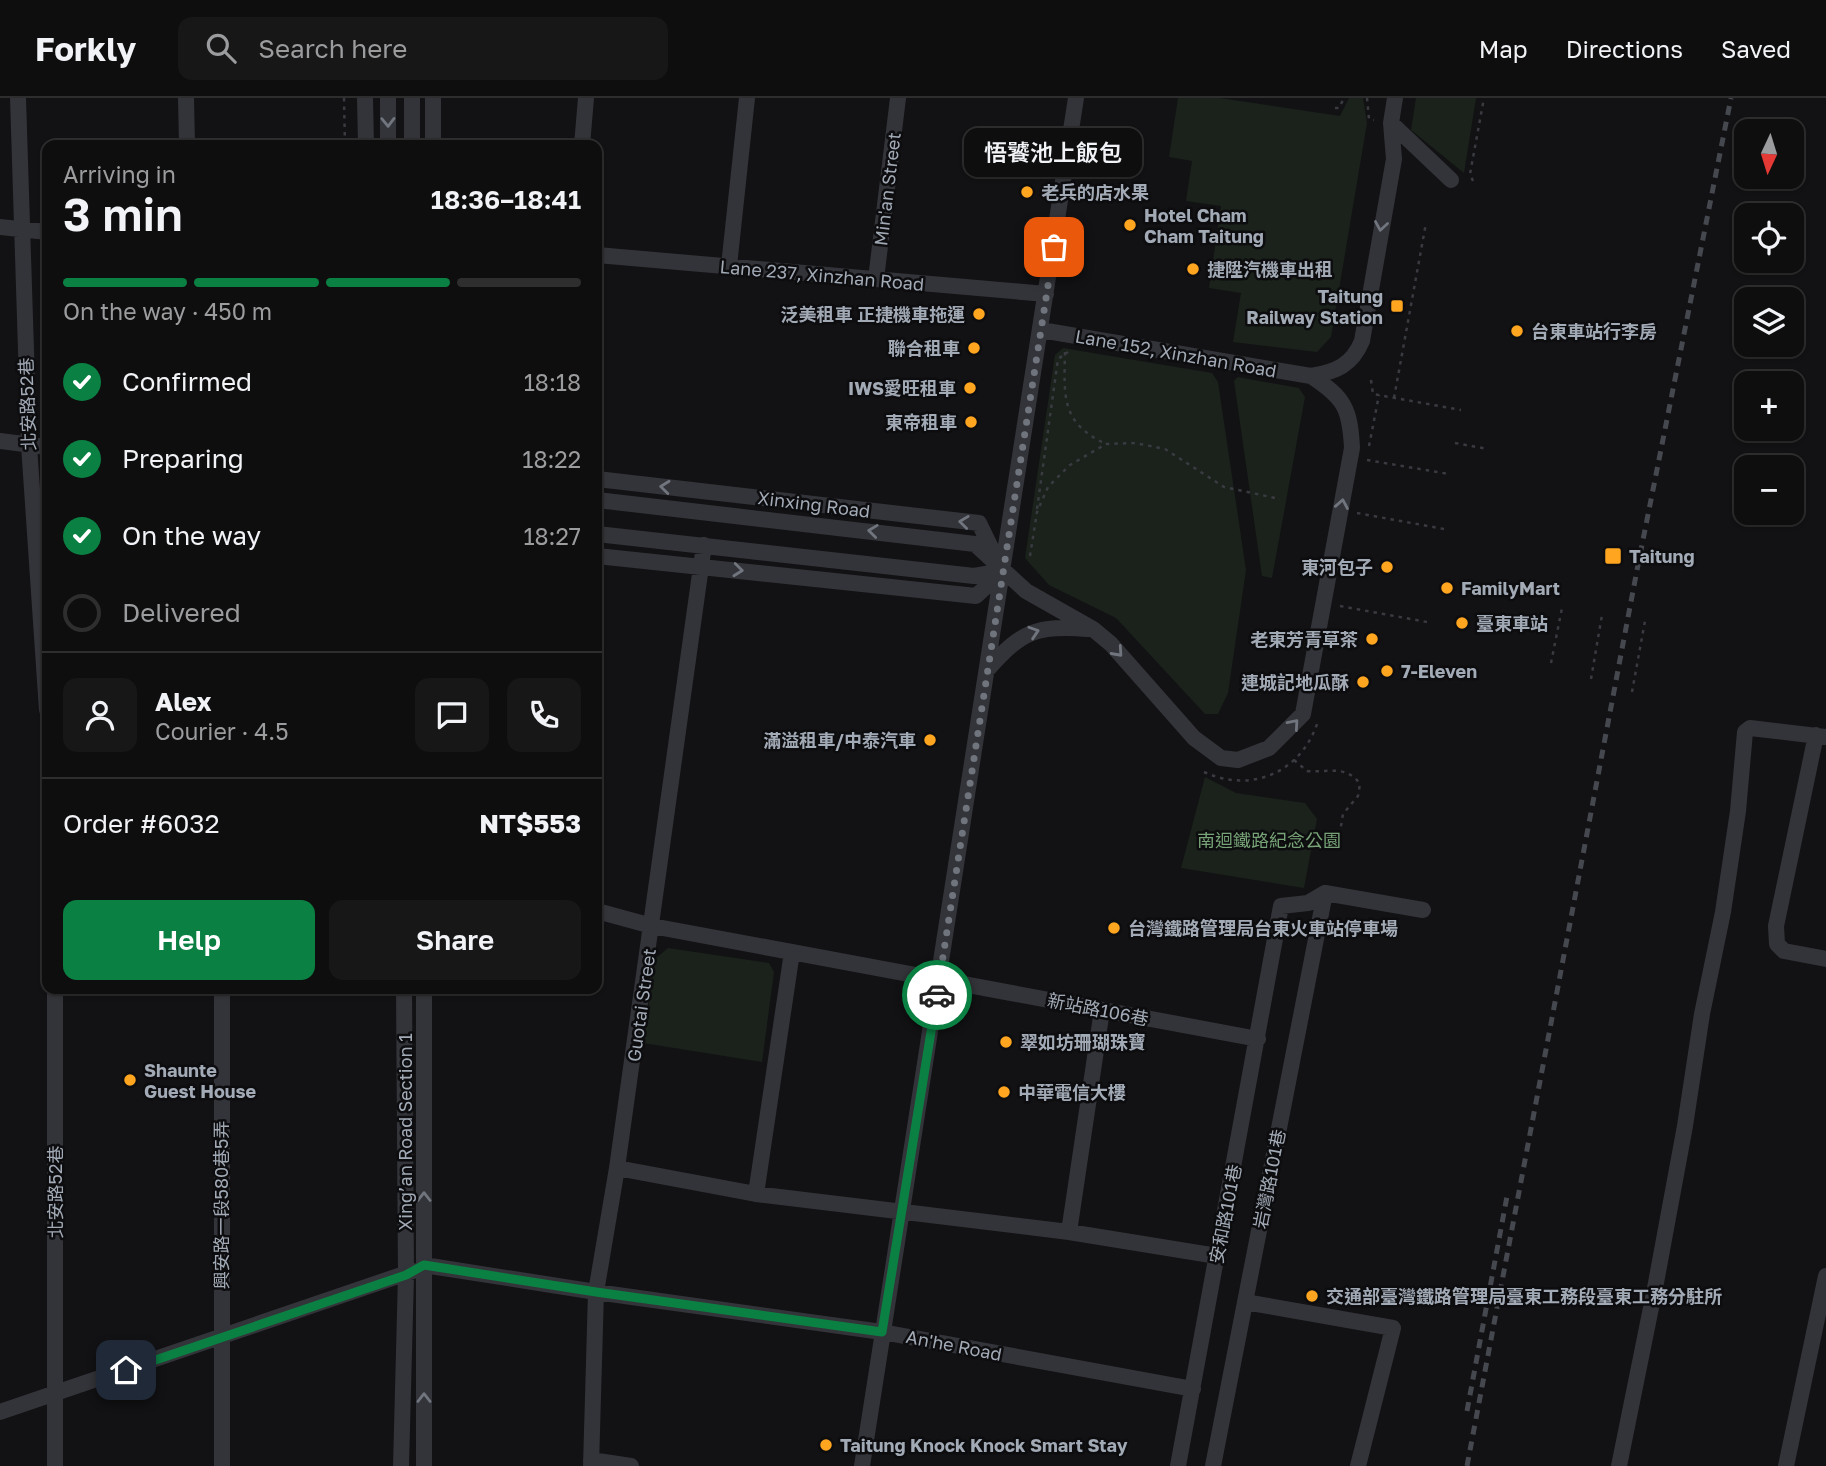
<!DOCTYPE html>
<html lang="en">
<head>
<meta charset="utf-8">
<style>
	:root { --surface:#0e0e0f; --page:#171718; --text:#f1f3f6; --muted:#9b9c9e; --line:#2e2e2f; --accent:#0b8043 }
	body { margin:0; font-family:"Golos Text","Noto Sans TC",sans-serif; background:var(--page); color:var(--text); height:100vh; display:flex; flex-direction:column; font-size:26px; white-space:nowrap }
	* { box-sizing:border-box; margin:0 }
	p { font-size:23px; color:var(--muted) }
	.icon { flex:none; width:38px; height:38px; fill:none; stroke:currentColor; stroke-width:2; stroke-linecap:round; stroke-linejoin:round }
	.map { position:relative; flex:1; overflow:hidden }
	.drawer { position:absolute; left:42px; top:42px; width:560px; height:854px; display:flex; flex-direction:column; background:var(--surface); border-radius:14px; box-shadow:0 2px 5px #0004,0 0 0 2px var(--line) }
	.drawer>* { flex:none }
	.needle { width:46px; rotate:184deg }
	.fabs { position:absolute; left:1734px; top:21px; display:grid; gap:14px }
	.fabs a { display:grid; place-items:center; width:70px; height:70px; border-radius:14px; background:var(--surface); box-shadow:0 2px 5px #0004,0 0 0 2px var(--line); font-size:35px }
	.pin { position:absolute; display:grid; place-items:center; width:60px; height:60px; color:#fff; margin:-30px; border-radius:14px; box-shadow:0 4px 10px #0006 }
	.courier { position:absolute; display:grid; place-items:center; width:70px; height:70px; margin:-35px; border:5px solid #0b8043; border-radius:50%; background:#fff; color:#222; box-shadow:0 2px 9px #0007 }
	.bubble { position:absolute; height:49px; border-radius:14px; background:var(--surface); box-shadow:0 2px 5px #0004,0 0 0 2px var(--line); font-size:23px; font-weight:600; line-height:49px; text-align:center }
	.head em { font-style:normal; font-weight:600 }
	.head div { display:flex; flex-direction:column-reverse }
	.head { display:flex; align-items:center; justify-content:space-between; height:119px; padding:0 21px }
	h1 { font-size:46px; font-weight:600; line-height:52px }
	.bar { display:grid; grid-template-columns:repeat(4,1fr); gap:10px 7px; align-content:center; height:84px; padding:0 21px }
	.bar i { height:9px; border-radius:5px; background:var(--line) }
	.bar .selected { background:var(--accent) }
	.bar p { grid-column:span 4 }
	.line { display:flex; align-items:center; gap:18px; padding:0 21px; border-top:2px solid var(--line) }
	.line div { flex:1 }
	.round { display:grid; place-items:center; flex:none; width:74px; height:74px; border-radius:14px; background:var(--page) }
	ol { padding:0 21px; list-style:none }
	li { display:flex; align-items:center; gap:21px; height:77px }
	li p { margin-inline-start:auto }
	li .icon { padding:7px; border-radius:50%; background:var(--accent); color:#fff; stroke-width:4 }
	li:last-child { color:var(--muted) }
	li i { width:38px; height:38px; border:4px solid var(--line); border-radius:50% }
	.button { display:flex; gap:14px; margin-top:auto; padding:14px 21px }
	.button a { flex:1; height:80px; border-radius:14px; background:var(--accent); color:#fff; font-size:28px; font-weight:600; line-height:80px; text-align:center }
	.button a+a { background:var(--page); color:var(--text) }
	header { display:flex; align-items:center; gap:42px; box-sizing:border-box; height:98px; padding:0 35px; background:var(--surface); border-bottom:2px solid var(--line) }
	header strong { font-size:33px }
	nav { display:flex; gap:38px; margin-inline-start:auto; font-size:24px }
	.search { width:490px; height:63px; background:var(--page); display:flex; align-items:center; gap:18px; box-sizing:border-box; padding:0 24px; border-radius:14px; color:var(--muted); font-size:26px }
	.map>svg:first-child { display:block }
	.green { fill:#1a221b }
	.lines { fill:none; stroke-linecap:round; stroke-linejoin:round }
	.path { stroke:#393b41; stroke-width:2.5; stroke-dasharray:3.5 5; stroke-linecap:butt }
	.minor { stroke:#333439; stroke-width:16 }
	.rail { stroke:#46484f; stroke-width:5; stroke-dasharray:9 7; stroke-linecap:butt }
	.oneway { stroke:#70757e }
	.done { stroke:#70757d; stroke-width:7; stroke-dasharray:0 12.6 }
	.route { stroke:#0b8043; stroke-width:9 }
	.poi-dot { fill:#ffa51f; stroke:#0d0d0f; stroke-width:2.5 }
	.labels { text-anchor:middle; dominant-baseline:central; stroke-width:5; stroke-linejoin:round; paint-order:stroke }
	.street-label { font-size:18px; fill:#a2aab6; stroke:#0d0d0f }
	.poi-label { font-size:18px; font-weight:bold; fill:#a2aab6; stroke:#0d0d0f; text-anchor:start }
	.park-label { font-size:18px; fill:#77a377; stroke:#0d0d0f }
</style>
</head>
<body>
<header>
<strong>Forkly</strong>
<div class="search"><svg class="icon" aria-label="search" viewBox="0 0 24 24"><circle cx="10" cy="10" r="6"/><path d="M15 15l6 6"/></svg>Search here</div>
<nav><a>Map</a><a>Directions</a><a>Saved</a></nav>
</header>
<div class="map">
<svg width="1826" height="1368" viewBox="0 0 1826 1368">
	<rect width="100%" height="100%" fill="#121214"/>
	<path class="green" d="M1178,0h42l120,18 9,-18h14l4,25 -36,214 -14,15 -84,-10 8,-49 -32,-5 12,-82 -35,-5 6,-40 -23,-4z
		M1416,0h60l-12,75 -53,-43z
		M1063,250l149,25 6,9 28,188 -18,123 -10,21h-13l-89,-96 -67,-33 -24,-27 30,-203z
		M1238,279l61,11 6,9 -33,181 -10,-2 -28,-195z
		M1205,679l31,16 69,10 12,16 -13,69 -123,-20z
		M668,850l101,15 5,9 -12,90 -119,-19 12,-84z"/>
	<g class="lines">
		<path class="path" d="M344,0l1,47
			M1367,0l2,21 5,1
			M1335,10h4l5,-10
			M1473,83l-3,-7 14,-76
			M1065,254c-1,45 -4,71 41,92
			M1371,282l2,14 88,16
			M1394,300l32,-175
			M1455,345l33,6
			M1369,348l10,-51
			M1367,362l82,14
			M1037,411l21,-150 10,-7
			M1357,415l87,16
			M1030,458l7,-44 11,-25 22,-22 36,-21 29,-1 30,6 59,38 56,12
			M1340,508l87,16
			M1551,565l11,-55
			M1591,581l11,-64
			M1632,594l13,-71
			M1294,662l13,11c19,2 39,-7 53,13l-2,12 -15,18 -3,18
			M1204,674c48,22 98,0 114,-51"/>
		<path class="minor" d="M18,0l11,347 18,265
			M186,0l1,47
			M365,0l1,47
			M388,0v47
			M412,0v47
			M433,0v47
			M1391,25l60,57
			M582,47l4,-47
			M0,129l47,5
			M597,157l449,39
			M729,168l18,-168
			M876,181l22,-181
			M1041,232l270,46c25,-4 41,-11 51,-35l32,-182 -3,-36 4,-25
			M0,343l47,6
			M597,381l382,44 18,37
			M597,402l378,44 51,47 67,38 18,15 83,94 27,20 17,2 31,-12 34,-34 49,-266c-2,-39 -7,-50 -41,-72
			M597,436l377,42 29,-5
			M597,458l379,40 27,-25
			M989,570c33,-37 48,-43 98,-39
			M1816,637l-40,191 1,18 7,7 42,8
			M597,813l55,15 606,113
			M424,891v477
			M1102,912l-33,222 148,24
			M617,1070l139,26 36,-242
			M756,1096l313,38
			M424,1167l172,27 286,40 311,57
			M1245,1204l148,26 -35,138
			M0,1314l413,-141
			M591,1362l40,6
			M55,1368v-477
			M222,1368v-477
			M401,1368l5,-191 -2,-286
			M591,1368l5,-174 21,-124 87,-623
			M862,1368l214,-1368
			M1178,1368l103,-560 27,-3 17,-10 98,17
			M1213,1368l112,-573
			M1619,1368l36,-178 30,-162 17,-112 21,-102 15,-101 7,-79 5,-4 76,9
			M1786,1368l40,-190"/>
		<path class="rail" d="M1467,1313l41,-220
			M1467,1368l170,-896 94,-472"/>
	</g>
	<defs><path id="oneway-chevron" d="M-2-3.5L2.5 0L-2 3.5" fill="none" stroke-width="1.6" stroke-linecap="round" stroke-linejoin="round" transform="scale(1.75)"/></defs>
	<g class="oneway">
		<use href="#oneway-chevron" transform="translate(388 24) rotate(89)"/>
		<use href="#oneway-chevron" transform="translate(1381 128) rotate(99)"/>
		<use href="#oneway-chevron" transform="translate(665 389) rotate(-174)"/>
		<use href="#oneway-chevron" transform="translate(1342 406) rotate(-80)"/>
		<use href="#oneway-chevron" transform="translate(964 424) rotate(-173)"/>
		<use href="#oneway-chevron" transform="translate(873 433) rotate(-173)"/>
		<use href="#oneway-chevron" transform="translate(738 472) rotate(6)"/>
		<use href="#oneway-chevron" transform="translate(1034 534) rotate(-18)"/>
		<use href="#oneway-chevron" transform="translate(1118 554) rotate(48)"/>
		<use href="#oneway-chevron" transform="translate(1294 626) rotate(-49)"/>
		<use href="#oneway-chevron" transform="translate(424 1099) rotate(-90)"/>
		<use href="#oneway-chevron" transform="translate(424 1300) rotate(-90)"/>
	</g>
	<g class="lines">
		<path class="done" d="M937,897l117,-748"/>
		<path class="route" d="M126,1272l280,-95 18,-10 172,27 286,40 55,-337"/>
	</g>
	<g class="poi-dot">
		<circle cx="1027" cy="94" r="7"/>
		<circle cx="1130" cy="127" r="7"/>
		<circle cx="1193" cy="171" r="7"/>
		<rect x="1390" y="201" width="14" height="14" rx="3.5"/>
		<circle cx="979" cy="216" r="7"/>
		<circle cx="1517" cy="233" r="7"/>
		<circle cx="974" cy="250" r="7"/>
		<circle cx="970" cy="290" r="7"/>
		<circle cx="971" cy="324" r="7"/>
		<rect x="1604" y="449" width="18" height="18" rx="3.5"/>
		<circle cx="1387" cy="469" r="7"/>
		<circle cx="1447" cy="490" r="7"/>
		<circle cx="1462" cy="525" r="7"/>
		<circle cx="1372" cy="541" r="7"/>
		<circle cx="1387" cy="573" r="7"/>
		<circle cx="1363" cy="584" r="7"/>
		<circle cx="930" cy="642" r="7"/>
		<circle cx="1114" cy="830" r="7"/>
		<circle cx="1006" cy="944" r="7"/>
		<circle cx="130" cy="982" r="7"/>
		<circle cx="1004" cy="994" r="7"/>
		<circle cx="1312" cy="1198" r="7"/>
		<circle cx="826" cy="1347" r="7"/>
	</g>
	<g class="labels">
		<g class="street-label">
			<text transform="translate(887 91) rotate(-83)">Min'an Street</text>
			<text transform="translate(822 177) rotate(5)">Lane 237, Xinzhan Road</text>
			<text transform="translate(1176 255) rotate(10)">Lane 152, Xinzhan Road</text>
			<text transform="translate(27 306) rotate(-92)">北安路52巷</text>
			<text transform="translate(814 406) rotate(7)">Xinxing Road</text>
			<text transform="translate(641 907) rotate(-82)">Guotai Street</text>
			<text transform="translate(1098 911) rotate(11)">新站路106巷</text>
			<text transform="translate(405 1034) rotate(-90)">Xing’an Road Section 1</text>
			<text transform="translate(1269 1081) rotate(-79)">岩灣路101巷</text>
			<text transform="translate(55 1094) rotate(-90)">北安路52巷</text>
			<text transform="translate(221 1107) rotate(-90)">興安路一段580巷5弄</text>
			<text transform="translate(1225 1116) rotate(-79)">安和路101巷</text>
			<text transform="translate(954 1247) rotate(11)">An'he Road</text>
		</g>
		<g class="poi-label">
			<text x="1041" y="94">老兵的店水果</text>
			<text x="1144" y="117">Hotel Cham<tspan x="1144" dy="21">Cham Taitung</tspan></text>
			<text x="1207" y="171">捷陞汽機車出租</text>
			<text x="1383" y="198" text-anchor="end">Taitung<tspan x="1383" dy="21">Railway Station</tspan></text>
			<text x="965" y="216" text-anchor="end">泛美租車 正捷機車拖運</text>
			<text x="1531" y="233">台東車站行李房</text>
			<text x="960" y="250" text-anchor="end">聯合租車</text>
			<text x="956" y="290" text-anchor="end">IWS愛旺租車</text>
			<text x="957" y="324" text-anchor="end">東帝租車</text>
			<text x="1629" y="458">Taitung</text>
			<text x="1373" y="469" text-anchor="end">東河包子</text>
			<text x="1461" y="490">FamilyMart</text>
			<text x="1476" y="525">臺東車站</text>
			<text x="1358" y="541" text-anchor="end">老東芳青草茶</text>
			<text x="1401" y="573">7-Eleven</text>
			<text x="1349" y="584" text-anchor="end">連城記地瓜酥</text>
			<text x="916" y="642" text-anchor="end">滿溢租車/中泰汽車</text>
			<text x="1128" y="830">台灣鐵路管理局台東火車站停車場</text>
			<text x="1020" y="944">翠如坊珊瑚珠寶</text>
			<text x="144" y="972">Shaunte<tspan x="144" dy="21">Guest House</tspan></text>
			<text x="1018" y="994">中華電信大樓</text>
			<text x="1326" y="1198">交通部臺灣鐵路管理局臺東工務段臺東工務分駐所</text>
			<text x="840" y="1347">Taitung Knock Knock Smart Stay</text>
		</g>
		<g class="park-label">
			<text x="1269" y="742">南迴鐵路紀念公園</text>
		</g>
	</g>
</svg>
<div class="fabs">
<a><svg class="needle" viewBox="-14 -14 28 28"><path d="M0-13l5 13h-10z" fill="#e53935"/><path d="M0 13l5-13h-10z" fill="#9b9c9e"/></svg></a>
<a><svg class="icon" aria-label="locate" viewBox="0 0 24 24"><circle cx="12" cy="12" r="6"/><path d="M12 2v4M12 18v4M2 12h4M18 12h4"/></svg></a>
<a><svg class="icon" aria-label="layers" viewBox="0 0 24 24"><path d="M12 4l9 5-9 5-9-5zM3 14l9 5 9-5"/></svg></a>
<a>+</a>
<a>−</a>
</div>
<div class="pin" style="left:1054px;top:149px;background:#ea580c"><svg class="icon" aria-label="bag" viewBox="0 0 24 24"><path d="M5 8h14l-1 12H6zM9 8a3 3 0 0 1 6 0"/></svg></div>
<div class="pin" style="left:126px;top:1272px;background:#1f2937"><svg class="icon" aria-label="home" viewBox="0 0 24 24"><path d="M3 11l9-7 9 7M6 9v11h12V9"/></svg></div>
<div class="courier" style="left:937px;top:897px"><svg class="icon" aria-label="car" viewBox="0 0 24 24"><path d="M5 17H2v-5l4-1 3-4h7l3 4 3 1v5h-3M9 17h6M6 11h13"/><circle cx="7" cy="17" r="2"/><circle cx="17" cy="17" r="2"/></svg></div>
<div class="bubble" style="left:964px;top:30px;width:178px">悟饕池上飯包</div>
<section class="drawer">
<div class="head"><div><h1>3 min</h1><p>Arriving in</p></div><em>18:36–18:41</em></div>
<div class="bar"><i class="selected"></i><i class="selected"></i><i class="selected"></i><i></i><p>On the way · 450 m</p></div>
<ol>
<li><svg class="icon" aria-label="check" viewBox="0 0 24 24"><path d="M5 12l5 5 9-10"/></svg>Confirmed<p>18:18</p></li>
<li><svg class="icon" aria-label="check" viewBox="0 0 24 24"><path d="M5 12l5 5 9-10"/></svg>Preparing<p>18:22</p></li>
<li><svg class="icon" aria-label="check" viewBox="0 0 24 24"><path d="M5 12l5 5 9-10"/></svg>On the way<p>18:27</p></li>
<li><i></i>Delivered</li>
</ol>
<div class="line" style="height:126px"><a class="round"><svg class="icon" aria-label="person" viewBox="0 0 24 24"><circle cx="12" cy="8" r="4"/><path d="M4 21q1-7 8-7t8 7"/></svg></a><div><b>Alex</b><p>Courier · 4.5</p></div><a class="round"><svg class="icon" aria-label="chat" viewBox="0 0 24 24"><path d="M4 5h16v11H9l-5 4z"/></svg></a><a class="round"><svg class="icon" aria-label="phone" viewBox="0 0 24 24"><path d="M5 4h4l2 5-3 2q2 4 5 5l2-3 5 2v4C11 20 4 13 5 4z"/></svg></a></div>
<div class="line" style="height:91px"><div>Order #6032</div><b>NT$553</b></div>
<div class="button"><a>Help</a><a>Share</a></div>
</section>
</div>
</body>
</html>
